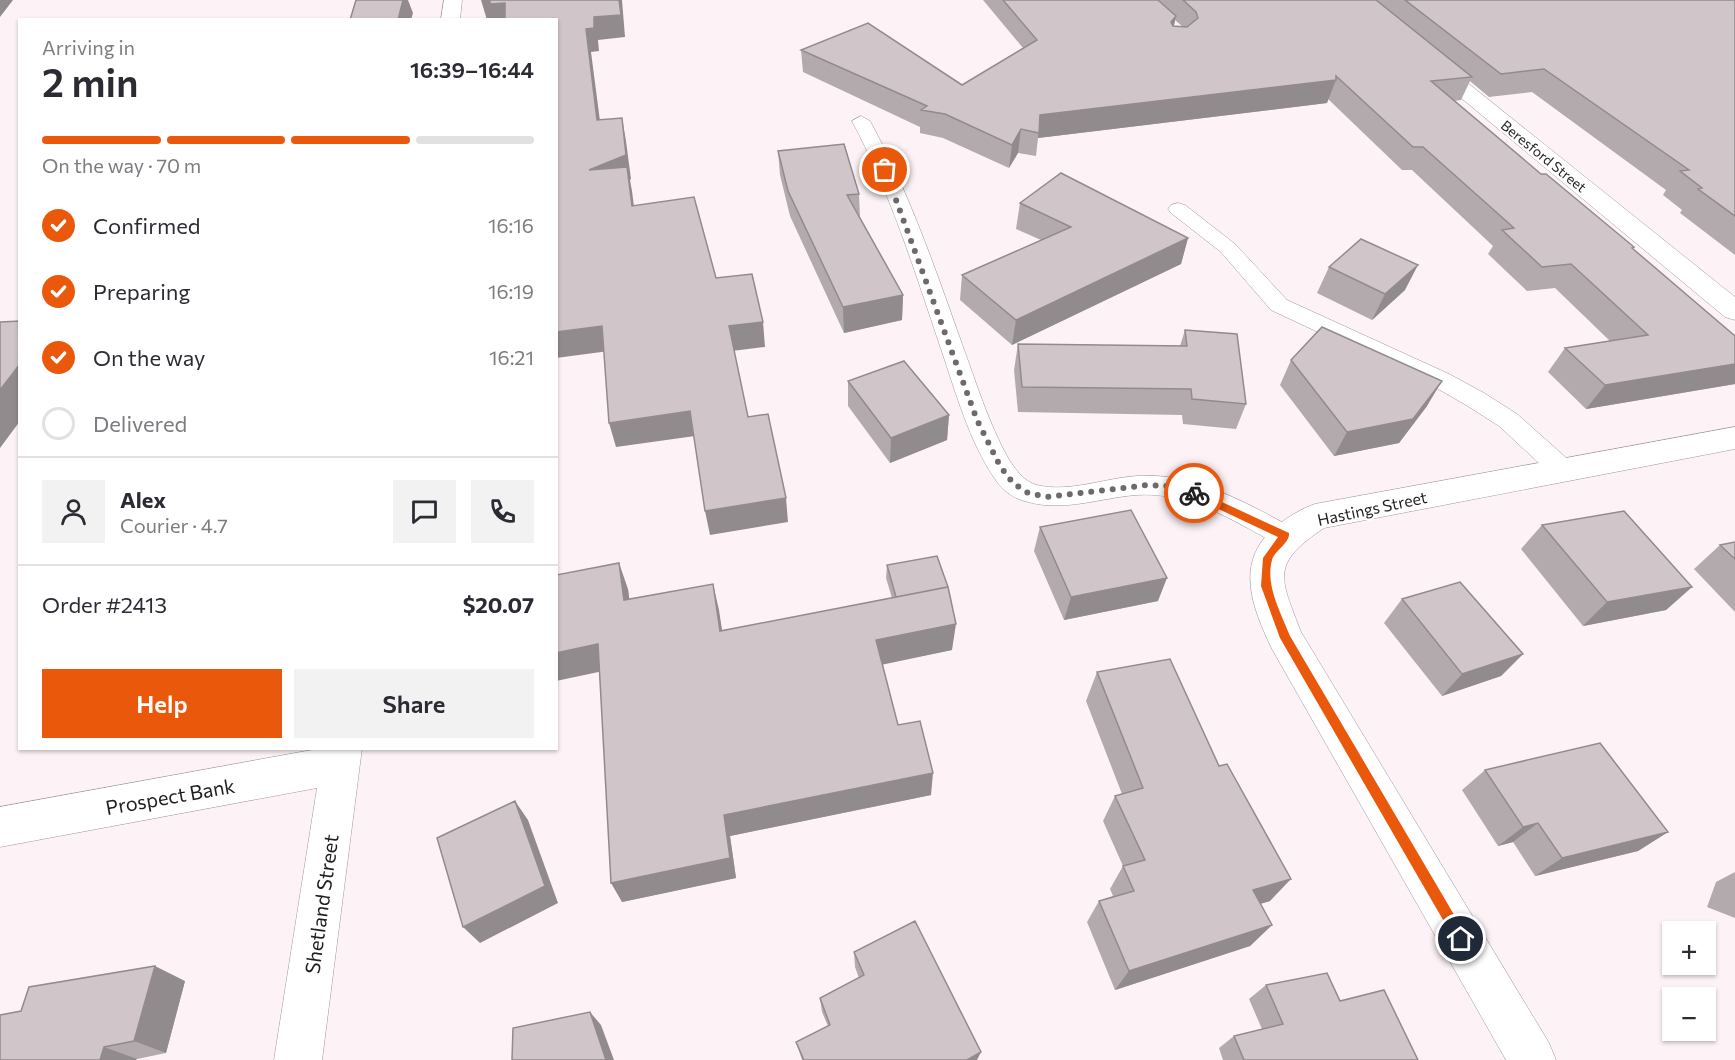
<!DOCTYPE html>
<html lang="en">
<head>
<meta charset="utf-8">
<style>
	:root { --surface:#fff; --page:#f2f2f3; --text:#2b2b33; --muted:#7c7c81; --line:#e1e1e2; --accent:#ea580c }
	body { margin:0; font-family:Commissioner,sans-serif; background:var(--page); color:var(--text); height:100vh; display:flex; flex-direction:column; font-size:22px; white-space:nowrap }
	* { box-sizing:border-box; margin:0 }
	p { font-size:20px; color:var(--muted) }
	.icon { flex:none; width:33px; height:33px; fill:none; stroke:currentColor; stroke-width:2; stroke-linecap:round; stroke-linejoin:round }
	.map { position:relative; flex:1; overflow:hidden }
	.panel { position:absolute; left:18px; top:18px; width:540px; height:732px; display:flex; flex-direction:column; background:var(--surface); border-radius:0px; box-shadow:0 2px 4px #0004 }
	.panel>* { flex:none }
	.fabs { position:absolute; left:1662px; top:921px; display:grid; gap:12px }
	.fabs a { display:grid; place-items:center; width:54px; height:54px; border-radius:0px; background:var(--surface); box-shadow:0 2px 4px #0004; font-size:30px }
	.pin { position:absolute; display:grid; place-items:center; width:51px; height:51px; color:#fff; margin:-26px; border:3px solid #fff; border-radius:50%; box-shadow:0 2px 6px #0007 }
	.courier { position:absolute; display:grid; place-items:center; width:60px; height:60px; margin:-30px; border:4px solid #ea580c; border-radius:50%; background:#fff; color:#222; box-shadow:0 2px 8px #0007 }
	.headline em { font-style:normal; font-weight:600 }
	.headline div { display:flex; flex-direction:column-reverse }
	.headline { display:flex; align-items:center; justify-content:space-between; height:102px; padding:0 24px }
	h1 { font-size:39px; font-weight:600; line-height:45px }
	.bar { display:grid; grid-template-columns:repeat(4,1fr); gap:9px 6px; align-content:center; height:72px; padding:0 24px }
	.bar i { height:8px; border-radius:4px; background:var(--line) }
	.bar .on { background:var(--accent) }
	.bar p { grid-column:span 4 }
	.line { display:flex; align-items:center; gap:15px; padding:0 24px; border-top:2px solid var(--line) }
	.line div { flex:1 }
	.round { display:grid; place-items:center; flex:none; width:63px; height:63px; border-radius:0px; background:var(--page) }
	ol { padding:0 24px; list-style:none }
	li { display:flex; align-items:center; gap:18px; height:66px }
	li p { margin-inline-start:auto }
	li .icon { padding:6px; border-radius:50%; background:var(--accent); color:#fff; stroke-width:4 }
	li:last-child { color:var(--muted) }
	li i { width:33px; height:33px; border:3px solid var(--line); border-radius:50% }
	.button { display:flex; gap:12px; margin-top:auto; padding:12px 24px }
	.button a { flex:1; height:69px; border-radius:0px; background:var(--accent); color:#fff; font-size:24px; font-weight:600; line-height:69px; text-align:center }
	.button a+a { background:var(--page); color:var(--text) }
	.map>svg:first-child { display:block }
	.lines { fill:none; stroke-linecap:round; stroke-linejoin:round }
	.lane-casing { stroke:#9f969a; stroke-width:1 }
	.street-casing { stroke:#9f969a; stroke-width:1 }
	.lane { fill:#fff; fill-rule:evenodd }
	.street { fill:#fff; fill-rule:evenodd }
	.wall { fill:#b3aaae; fill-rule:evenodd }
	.shaded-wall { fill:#928b8d }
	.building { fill:#d0c6ca; stroke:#928b8d; stroke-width:1.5 }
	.route { fill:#ea580c }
	.done { stroke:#6e696b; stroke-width:6; stroke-dasharray:0 10.8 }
	.labels { text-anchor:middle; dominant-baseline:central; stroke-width:4.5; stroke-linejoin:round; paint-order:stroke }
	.far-street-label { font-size:14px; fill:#211e1f; stroke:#fff }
	.street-label { font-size:16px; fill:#211e1f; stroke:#fff }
	.near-street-label { font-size:20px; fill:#211e1f; stroke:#fff }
</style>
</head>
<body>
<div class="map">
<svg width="1735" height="1060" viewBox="0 0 1735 1060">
	<rect width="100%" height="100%" fill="#fdf3f7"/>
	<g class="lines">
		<g class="lane-casing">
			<path id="lane" d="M861,116l9,5c39,71 65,147 92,223 14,38 26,78 46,114 7,11 16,24 29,27 32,8 68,-7 100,-9 57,-4 109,27 158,53l4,7 -4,7 -10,4 -10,-4c-43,-23 -87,-52 -139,-48 -36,3 -72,17 -108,7 -14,-3 -25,-11 -33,-23 -26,-38 -39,-86 -54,-130 -26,-77 -50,-155 -89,-228z
				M1178,203l7,2 50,39 52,56 162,74 35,19 33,21 55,49 4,7 -4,7 -9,2 -9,-2 -55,-51 -33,-21 -33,-19 -162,-76 -50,-58 -50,-39 -3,-4 3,-4z"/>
		</g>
		<g class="street-casing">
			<path id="street" d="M444,0h18l-2,20h-19z
				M1432,58l7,2 296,237v23l-10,-3 -300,-249 -3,-4 3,-4z
				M1735,427v22l-411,79c-54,36 -44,49 -23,104l248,411 7,17h-50l-234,-411c-20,-42 -38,-87 3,-122 12,-9 25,-18 40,-23z
				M323,748h39l-40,312h-48l43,-272 -317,59v-40z"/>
		</g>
		<use href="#lane" class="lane"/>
		<use href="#street" class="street"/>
	</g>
	<path class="wall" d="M983,0h752v255l-55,-42 2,-3 -19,-15 3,-5 -134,-98 -43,5 -19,-16 -9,19 -7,1 87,73 92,75 102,87v48l-149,25 -38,-37 17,-24 45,-7 -55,-53 -28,3 -39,-37 5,-8 -81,-76h-10l-74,-71 -1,4 -289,35 -2,18 -18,-3 -9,15 -66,-30 -23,-5v-6l-117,-55 -2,-22 161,35 61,-37zM1175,20l8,7 -9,-1z
		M778,151l81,43 1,23 43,78 -1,25 -58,13 -54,-117 -10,-41z
		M1020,203l168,35 -7,26 -169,81 -52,-45 2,-25 79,-35 -25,-11z
		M1329,267l76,23 -33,30 -55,-27z
		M1185,330l61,74 -10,25 -53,-5 -1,-9 -164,-3 -4,-42 4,-26 162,2z
		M1291,360l136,46 -28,37 -65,13 -54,-71z
		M848,381l101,34 -2,25 -57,23 -42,-57z
		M1542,525l150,62 -26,23 -83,16 -62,-77z
		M1040,527l118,74 -94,19 -30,-69z
		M1735,542v70l-41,-43 26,-24z
		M887,565l64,31 1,54 -70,14 16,61 33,70 -201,41 6,42 -114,24 -23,-230 29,-83 1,10 84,-15 9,47 170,-33 -6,-20z
		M1402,599l121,55 -22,22 -59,20 -58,-73z
		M1097,672l173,229 -10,3 12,21 -22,21 -135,44 -28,-68 12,-21 14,-5 -3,-7 13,-23 -20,-45 12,-25 7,-2 -36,-93z
		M1485,770l183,62 -30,19 -103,25 -22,-34 -15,4 -36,-56z
		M1735,872v46l-28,-11 9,-25z
		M854,952l123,108h-175l-6,-18 32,-16 -6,-14 -2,-14 39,-20 -4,-11z
		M185,981l-19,72 -29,6 -137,1z
		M1266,985l74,16 78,59h-195l-4,-12 15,-12 28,-7 -13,-30z"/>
	<path class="shaded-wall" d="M0,0h13l-13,17z
		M403,0h5l5,13 -2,7h-13z
		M481,0h9l15,3 5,17h-23z
		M619,0h3l3,37 -27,3 1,11 -8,1 12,92 -6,-24 -11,-91 8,-12z
		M1176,16l-5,22v-16z
		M1336,80l-9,23 -289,35 2,-23z
		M622,118l4,23 5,38 -1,1 2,11 5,39 -48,-60z
		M1021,129l-3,24 -9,15 3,-23z
		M1188,238l-7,26 -169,81 4,-25z
		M1418,265l-13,25 -33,30 13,-26z
		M903,295l-1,25 -58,13 -1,-26z
		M763,322l2,25 -33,4 -3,-25z
		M602,326l7,25 -53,7v-26z
		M20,364v57l-20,27v-58z
		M1735,364v20l-149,25 19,-24z
		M1442,381l-15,25 -28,37 -65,13 13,-24z
		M690,411l5,25 -79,11 -7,-24z
		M949,415l-2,25 -57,23 1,-25z
		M786,498l2,24 -78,13 -5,-24z
		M619,563l9,26 5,38 -9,-27z
		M1167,578l-9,23 -94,19 7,-23z
		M713,584l6,26 7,47 -6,-26z
		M1692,587l-26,23 -83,16 24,-24z
		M956,624l-4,26 -76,16v-26z
		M598,644l10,26 -52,11v-28z
		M1523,654l-22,22 -59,20 20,-22z
		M933,773l-2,22 -201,41 6,42 -114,24 -11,-19 113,-68z
		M515,801l13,19 30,83 -78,40 -17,-16z
		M1538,823l-25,19 -15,4 25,-19z
		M1668,832l-30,19 -103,25 27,-18z
		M1291,879l-21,22 -37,11 20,-22z
		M1272,925l-22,21 -135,44 14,-19z
		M155,966l30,15 -19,72 -32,-12z
		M590,1012l11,13 13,35h-8z
		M104,1047l33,12 -1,1h-36z
		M981,1052l-4,8h-10z"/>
	<path class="building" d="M356,0h47l-5,20h-48z
		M490,0h129l2,15 -27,2v11l-8,1 11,91 25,-2 4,37 -37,15 38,-3 5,39 62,-9 22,81 36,-4 11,48 -34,4 19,91 20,-3 18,84 -81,13 -15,-100 -81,12 -7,-97 -46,6v-312h-51v-17l-15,1z
		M1003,0h155l18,16 -5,6 2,4 14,1 11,-9 -2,-6 -13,-12h193l96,77 -41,4 110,93h5l88,73 -2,1 103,88v28l-130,21 -40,-37 83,-13 -77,-71 -29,3 -40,-37 12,-2 -91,-81h-10l-77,-71v4l-296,35 -1,18 -18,-4 -9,16 -67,-31 -24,-4 6,-4 -126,-56 67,-27 94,62 75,-45z
		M1405,0h330v216l-37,-27 4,-1 -22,-17 9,-1 -145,-101 -43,5z
		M844,144l15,50 -12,1 56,100 -60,12 -55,-116 -10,-40z
		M1061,173l127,65 -172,82 -54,-45 109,-48 -51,-24z
		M1361,239l57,26 -33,29 -56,-27z
		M20,321v43l-20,26v-68z
		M1322,327l120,54 -29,38 -66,13 -56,-72z
		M1185,330l52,4 9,70 -54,-5 -1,-10 -169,-2 -4,-43 169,2z
		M904,361l45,54 -58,23 -43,-57z
		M1131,510l36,68 -96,19 -31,-70z
		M1624,511l68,76 -85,15 -65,-77z
		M1735,542v17l-15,-14z
		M937,556l11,31 -52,10 -9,-32z
		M619,563l5,37 89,-16 7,47 228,-44 8,37 -80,16 22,85 22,-4 13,52 -209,42 6,43 -119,25 -13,-239 -42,9v-78z
		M1460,582l63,72 -61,20 -60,-75z
		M1170,659l49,107 8,-2 64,115 -38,11 19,35 -143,46 -30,-70 35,-10 -11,-25 22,-6 -30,-64 28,-8 -46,-116z
		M1600,743l68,89 -106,26 -24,-35 -15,4 -38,-57z
		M515,801l30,85 -82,41 -26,-89z
		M915,921l66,131 -14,8h-163l-8,-18 34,-17 -10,-27 44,-23 -10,-23z
		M155,966l-21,75 -30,6 -4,13h-100v-45l21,-4 8,-24z
		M1327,973l13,28 44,-11 34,70h-174l-10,-24 49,-12 -17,-39z
		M590,1012l16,48h-94l1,-32z"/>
	<path class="route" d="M1191,491h7l91,42c1,10 -14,17 -17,27 -7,25 9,53 18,76l176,299v9h-9l-177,-306 -19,-52 2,-28 15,-21 -87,-41z"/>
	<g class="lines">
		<path class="done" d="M885,170l92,250 23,46 13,17 15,10 19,4 101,-12 18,1 28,7"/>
	</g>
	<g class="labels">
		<g class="far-street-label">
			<text transform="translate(1544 156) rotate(39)">Beresford Street</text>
		</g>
		<g class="street-label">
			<text transform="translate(1372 508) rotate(-12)">Hastings Street</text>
		</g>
		<g class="near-street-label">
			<text transform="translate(170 796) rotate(-10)">Prospect Bank</text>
			<text transform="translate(321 904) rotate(-82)">Shetland Street</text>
		</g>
	</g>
</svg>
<div class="fabs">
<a>+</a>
<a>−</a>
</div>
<div class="pin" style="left:885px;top:170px;background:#ea580c"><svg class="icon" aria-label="bag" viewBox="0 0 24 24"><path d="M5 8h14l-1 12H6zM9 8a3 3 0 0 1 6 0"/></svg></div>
<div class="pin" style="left:1461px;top:939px;background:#1f2937"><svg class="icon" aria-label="home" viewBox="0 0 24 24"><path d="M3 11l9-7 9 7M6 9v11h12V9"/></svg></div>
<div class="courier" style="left:1194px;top:493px"><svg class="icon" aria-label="bike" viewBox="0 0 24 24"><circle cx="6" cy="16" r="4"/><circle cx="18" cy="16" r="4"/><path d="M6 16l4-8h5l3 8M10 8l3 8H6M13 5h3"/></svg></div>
<section class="panel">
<div class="headline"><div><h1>2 min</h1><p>Arriving in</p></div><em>16:39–16:44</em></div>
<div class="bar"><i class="on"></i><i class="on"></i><i class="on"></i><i></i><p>On the way · 70 m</p></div>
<ol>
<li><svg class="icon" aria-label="check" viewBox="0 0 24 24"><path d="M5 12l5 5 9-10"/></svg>Confirmed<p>16:16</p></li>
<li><svg class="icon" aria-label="check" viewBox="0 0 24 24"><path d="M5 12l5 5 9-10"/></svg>Preparing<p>16:19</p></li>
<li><svg class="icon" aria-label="check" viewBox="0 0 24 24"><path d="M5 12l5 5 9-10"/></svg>On the way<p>16:21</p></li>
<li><i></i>Delivered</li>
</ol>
<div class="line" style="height:108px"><a class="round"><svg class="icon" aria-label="person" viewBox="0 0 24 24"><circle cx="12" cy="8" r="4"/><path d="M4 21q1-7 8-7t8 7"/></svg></a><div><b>Alex</b><p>Courier · 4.7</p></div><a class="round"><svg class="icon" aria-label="chat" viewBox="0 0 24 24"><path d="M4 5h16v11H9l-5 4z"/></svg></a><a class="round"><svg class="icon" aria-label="phone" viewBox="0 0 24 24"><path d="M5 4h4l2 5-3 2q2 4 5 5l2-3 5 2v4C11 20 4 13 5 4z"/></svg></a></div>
<div class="line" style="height:78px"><div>Order #2413</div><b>$20.07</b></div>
<div class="button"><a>Help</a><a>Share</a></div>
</section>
</div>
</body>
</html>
